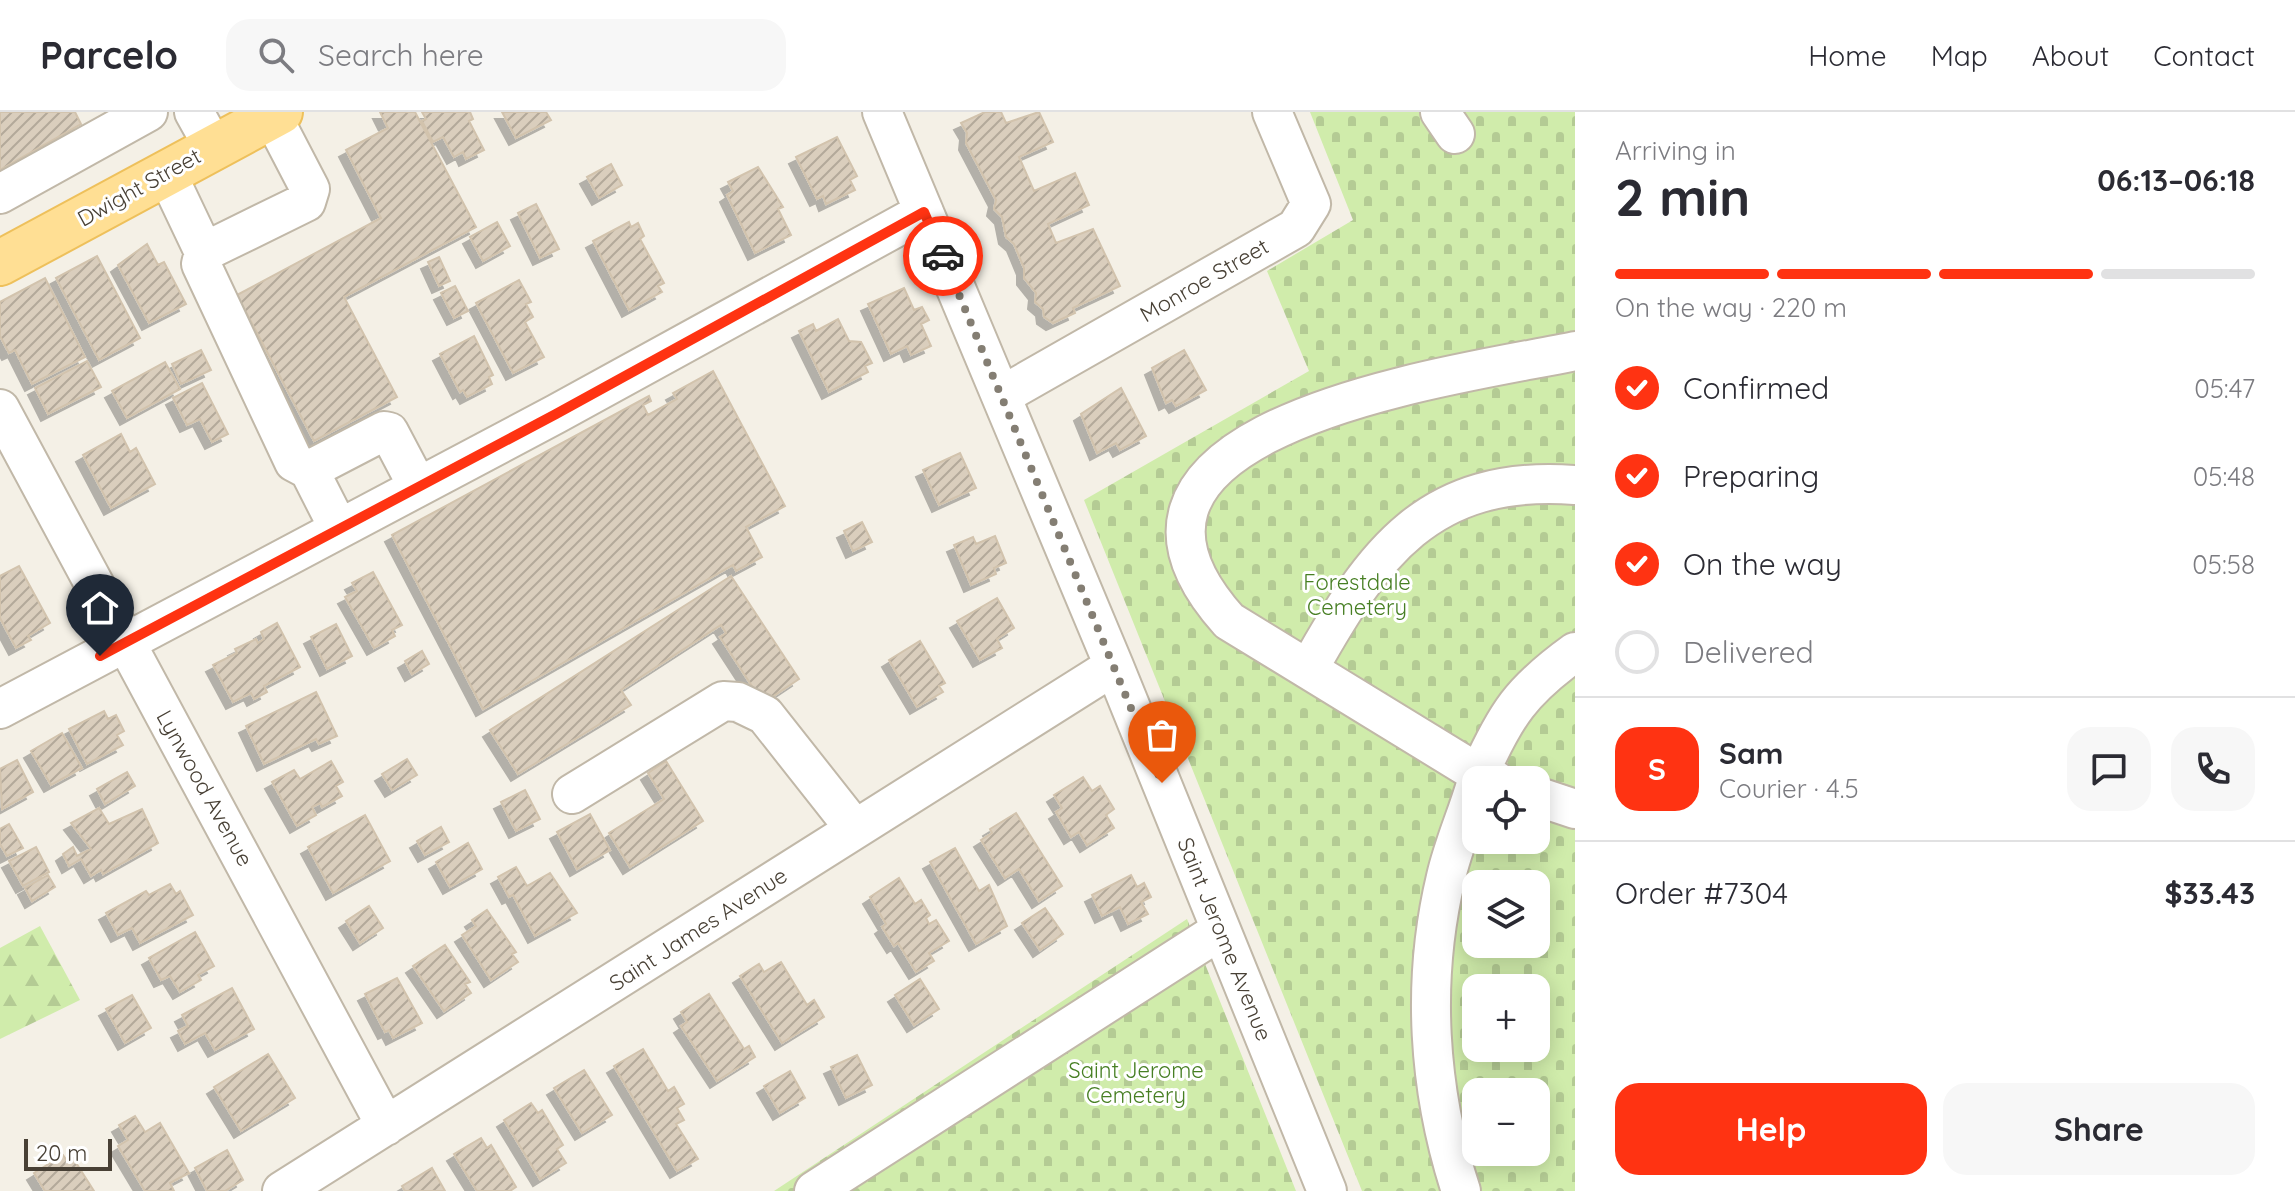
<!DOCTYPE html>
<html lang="en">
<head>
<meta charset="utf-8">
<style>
	:root { --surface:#fff; --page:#f7f7f7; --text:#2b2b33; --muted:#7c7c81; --line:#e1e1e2; --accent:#ff3312 }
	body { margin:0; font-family:Quicksand,sans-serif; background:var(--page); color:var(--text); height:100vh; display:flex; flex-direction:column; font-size:30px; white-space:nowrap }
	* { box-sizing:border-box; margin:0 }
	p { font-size:26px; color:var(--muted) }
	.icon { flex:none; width:44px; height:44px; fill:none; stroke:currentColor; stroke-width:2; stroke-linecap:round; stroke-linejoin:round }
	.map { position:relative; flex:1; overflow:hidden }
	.sheet { display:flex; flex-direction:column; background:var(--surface); width:720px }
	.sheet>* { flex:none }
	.tools { position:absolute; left:1462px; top:654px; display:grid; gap:16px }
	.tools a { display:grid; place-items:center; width:88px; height:88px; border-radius:16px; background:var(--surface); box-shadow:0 4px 20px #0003; font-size:40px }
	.scale { position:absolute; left:24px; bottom:20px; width:88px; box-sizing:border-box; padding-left:8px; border:4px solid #484035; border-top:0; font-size:22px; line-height:28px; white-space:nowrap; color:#484035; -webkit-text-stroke:6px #fff; paint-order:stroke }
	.pin { position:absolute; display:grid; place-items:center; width:68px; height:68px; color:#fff; margin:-82px -34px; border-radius:50% 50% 50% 0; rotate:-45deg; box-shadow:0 0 8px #0007 }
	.pin .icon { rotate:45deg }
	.courier { position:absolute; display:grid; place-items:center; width:80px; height:80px; margin:-40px; border:6px solid #ff3312; border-radius:50%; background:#fff; color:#222; box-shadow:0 2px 10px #0007 }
	.head em { font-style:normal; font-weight:700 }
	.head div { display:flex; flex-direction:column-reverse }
	.head { display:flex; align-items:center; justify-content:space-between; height:136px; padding:0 40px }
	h1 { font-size:52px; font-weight:700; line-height:60px }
	.bar { display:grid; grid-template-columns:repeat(4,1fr); gap:12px 8px; align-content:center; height:96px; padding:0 40px }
	.bar i { height:10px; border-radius:6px; background:var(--line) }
	.bar .on { background:var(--accent) }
	.bar p { grid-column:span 4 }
	.line { display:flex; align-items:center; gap:20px; padding:0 40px; border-top:2px solid var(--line) }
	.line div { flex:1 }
	.round { display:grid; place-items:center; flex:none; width:84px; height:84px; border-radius:24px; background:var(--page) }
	ol { padding:0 40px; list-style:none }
	li { display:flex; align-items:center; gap:24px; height:88px }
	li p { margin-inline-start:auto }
	li .icon { padding:8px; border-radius:50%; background:var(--accent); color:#fff; stroke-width:4 }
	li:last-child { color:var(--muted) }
	li i { width:44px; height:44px; border:4px solid var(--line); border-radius:50% }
	.cta { display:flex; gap:16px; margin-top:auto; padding:16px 40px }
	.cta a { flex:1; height:92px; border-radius:24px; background:var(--accent); color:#fff; font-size:32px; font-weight:700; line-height:92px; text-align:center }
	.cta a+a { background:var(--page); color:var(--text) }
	header { display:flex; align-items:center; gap:48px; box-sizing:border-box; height:112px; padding:0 40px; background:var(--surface); border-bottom:2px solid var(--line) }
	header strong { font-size:38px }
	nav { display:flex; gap:44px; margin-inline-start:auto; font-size:28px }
	.search { width:560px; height:72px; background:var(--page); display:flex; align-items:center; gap:20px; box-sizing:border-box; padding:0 28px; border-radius:24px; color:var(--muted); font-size:30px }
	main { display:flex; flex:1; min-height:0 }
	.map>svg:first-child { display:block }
	.forest { fill:url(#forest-firs) }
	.cemetery { fill:url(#cemetery-stones); fill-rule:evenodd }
	.building { fill:url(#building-hatch); stroke:#d2c3ad; stroke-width:2; filter:url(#shadow) }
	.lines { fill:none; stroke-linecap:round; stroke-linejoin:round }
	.minor-casing { stroke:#c1b8a8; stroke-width:42 }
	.major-casing { stroke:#eec05b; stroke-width:48 }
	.minor { stroke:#fff; stroke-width:38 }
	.major { stroke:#ffdf94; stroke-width:44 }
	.done { stroke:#847e73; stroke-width:8; stroke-dasharray:0 14.4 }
	.route { stroke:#ff3312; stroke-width:10 }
	.labels { text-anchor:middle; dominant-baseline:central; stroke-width:6; stroke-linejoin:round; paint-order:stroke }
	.street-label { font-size:22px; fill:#484035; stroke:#fff }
	.park-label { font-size:22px; fill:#477f23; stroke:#fff }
</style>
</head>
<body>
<header>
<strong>Parcelo</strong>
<div class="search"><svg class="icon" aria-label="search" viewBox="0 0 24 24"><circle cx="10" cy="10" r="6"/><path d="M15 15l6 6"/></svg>Search here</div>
<nav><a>Home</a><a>Map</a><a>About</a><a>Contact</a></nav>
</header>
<main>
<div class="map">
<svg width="1575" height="1079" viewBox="0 0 1575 1079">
	<defs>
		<pattern id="forest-firs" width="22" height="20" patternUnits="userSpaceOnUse" patternTransform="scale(2)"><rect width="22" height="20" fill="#d0ecab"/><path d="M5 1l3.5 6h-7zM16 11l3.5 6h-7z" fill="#b4cb94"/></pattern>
		<pattern id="cemetery-stones" width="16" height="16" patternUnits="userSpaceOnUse" patternTransform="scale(2)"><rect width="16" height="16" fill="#d0ecab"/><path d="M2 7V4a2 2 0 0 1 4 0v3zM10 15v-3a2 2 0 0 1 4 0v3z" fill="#b4cb94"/></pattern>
		<pattern id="building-hatch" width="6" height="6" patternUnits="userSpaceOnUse" patternTransform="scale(2)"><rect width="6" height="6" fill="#dacebd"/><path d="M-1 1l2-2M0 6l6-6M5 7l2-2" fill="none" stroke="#b3a99a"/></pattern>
		<filter id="shadow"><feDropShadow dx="-7" dy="7" stdDeviation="0" flood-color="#0004"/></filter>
	</defs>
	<rect width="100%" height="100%" fill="#f4f0e6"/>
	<path class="forest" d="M40,814l40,74 -80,39v-91z"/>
	<path class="cemetery" d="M1310,0h265v1079h-213l-278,-691 225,-129 -42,-100 86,-51zM1476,668h60v60h-60zM1476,772h60v60h-60zM1476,876h60v60h-60zM1476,980h60v60h-60z
		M1187,807l109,272h-522z"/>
	<path class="building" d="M0,0h75l6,12 -81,46z
		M380,0h35l61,115 -132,70 53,100 -83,44 -77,-146 144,-77 -35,-68 42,-22z
		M422,0h48l3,7 -4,2 15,29 -18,9 -3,-7 -9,5 -11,-20 -10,5 -11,-21 4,-2z
		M502,0h44l5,8 -35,18z
		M985,0h16l5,11 33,-11 14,30 -34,15 15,34 41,-18 14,32 -41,19 8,19 37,-14 27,57 -47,22 2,5 -22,10 -9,-6 -1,-8 -8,-7 1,-9 -12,-15v-10l-10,-24 -8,-7 -4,-20 -8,-8 2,-9 -30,-57 1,-10 -6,-10z
		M837,25l20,39 -7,4 5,10 -29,14 -3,-8 -6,3 -21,-42z
		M611,52l11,21 -23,13 -12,-21z
		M758,55l25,40 -5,2 13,26 -36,18 -28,-58 6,-4 -5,-9z
		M536,92l23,45 -19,9 -22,-45z
		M497,110l13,24 -27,15 -13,-24z
		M629,110l2,5 7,-4 6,13 -4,3 24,44 -6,3 4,6 -33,18 -36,-69z
		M147,132l11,21 6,-3 22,42 -37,19 -31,-58z
		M97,144l43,82 -41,22 -43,-82z
		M439,145l11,24 -11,5 -11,-24z
		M45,166l40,79 -53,27 -17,-34 -6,3 -9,-17v-34z
		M519,168l12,22 -5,2 7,13 -8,5 19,35 -31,16 -37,-70z
		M455,174l13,25 -14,7 -13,-25z
		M904,176l10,22 8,-3 7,13 -8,4 10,22 -20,9 -4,-9 -16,8 -23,-50z
		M838,207l11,22 12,1 11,21 -7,3 3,6 -39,20 -30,-61 14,-7 3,7z
		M474,224l19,39 -4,2 3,7 -25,13 -4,-7 -3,2 -20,-38z
		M201,238l10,20 -30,14 -9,-20z
		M1184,238l22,40 -30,16 -4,-6 -6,3 -14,-35z
		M87,249l14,26 -53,27 -13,-26z
		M165,250l15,27 -53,29 -15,-27z
		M713,259l72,135 -39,21 16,30 -26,14 -3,-6 -250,144 -91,-174 257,-139 2,5 -8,4 5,10 29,-16 -4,-6z
		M202,271l26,51 -16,8 -12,-23 -13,6 -14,-27z
		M1121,276l25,48 -26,14 -4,-7 -19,10 -16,-39z
		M121,322l9,18 6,-4 19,36 -44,24 -28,-53z
		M960,341l16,35 -37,17 -16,-35z
		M862,410l10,20 -19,9 -9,-20z
		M995,424l11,27 -12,5 2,6 -25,11 -17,-40 19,-8 3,7z
		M19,454l31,57 -22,13 3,4 -15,8 -16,-30v-42z
		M373,460l29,53 -10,5 3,6 -21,12 -29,-51 12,-6 -5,-8z
		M731,464l68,103 -36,24 -43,-66 6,-4 -5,-8 -100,65 10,15 -113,69 -28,-44z
		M997,486l17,30 -17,11 5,9 -22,12 -23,-39z
		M277,511l23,44 -36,19 3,6 -13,7 -3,-6 -18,9 -20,-37 24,-12 -2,-4 21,-10 2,4 6,-4 -3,-7z
		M336,512l16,32 -25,13 -16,-32z
		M920,529l25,42 -6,3 4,6 -26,15 -28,-47z
		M422,539l7,13 -17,10 -7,-13z
		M316,580l21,44 -18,8 -3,-5 -52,25 -18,-38z
		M104,599l4,8 8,-4 8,16 -7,4 6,10 -36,19 -18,-35z
		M62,621l20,35 -31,17 -20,-34z
		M407,647l10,16 -25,15 -10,-16z
		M17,648l16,32 -31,17 -2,-40z
		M331,649l12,21 -7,4 6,10 -20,11 -2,-4 -8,4 4,8 -19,11 -25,-44 22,-12 6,9z
		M666,649l37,60 -73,46 -21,-34 55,-34 -16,-26z
		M127,660l8,14 -30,18 -8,-15z
		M1083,665l9,14 8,-5 14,23 -8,6 8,13 -27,17 -8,-13 -8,5 -15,-25 6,-4 -8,-13z
		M525,678l15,29 -24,12 -15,-29z
		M99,696l10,16 33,-15 16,34 -55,31 -2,-4 -10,6 -10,-17 -12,7 -6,-12 10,-7 4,9 14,-7 -20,-26z
		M1016,701l46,73 -23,15 -20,-32 -14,9 -24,-38 11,-7 -2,-4z
		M590,702l20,36 -33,19 -20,-37z
		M365,703l25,46 -57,32 -25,-46z
		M9,712l14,24 -16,8 -7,-12v-15z
		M441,715l8,15 -24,13 -8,-14z
		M468,731l14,26 -32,18 -14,-25z
		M36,735l13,25 -26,14 -14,-25z
		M955,736l24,43 10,-6 18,41 -31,18 -46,-82z
		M516,755l11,19 23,-13 27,40 -42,23 -22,-41 -4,2 -11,-20z
		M48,763l7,12 -23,14 -7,-13z
		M1131,763l6,12 7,-4 7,14 -10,5 7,12 -20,10 -8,-17 -18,9 -10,-21z
		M899,766l16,26 6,-4 9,15 -4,3 3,6 7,-4 13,21 -20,12 5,8 -18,11 -18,-29 -4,3 -12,-19 4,-3 -16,-27z
		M170,772l6,10 4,-3 13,24 -53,28 -8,-15 -14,7 -12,-22 40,-22 3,4z
		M369,794l14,22 -23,15 -14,-22z
		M1045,796l18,26 -23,16 -18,-27z
		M487,798l29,42 -4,2 6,8 -27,18 -29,-45 14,-9 -4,-6z
		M195,820l19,34 -16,9 3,5 -21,12 -10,-16 -9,4 -12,-22z
		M445,833l25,37 -5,2 6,9 -27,18 -31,-45z
		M781,850l26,43 7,-5 10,17 -42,26 -42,-67 19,-12 5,8z
		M397,866l25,45 -29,15 -4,-8 -4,2 -20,-38z
		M920,867l19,30 -25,16 -19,-30z
		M232,876l22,41 -39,21 -10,-17 -20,11 -7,-13 10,-5 -6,-11z
		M709,882l35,55 5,-3 6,11 -38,24 -36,-55 6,-4 -6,-10z
		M132,883l19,33 -26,15 -19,-34z
		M643,937l25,42 6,-4 10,17 -7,4 7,12 -8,4 22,35 -21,12 -63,-105z
		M268,942l27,44 -54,33 -27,-44z
		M857,943l15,30 -26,13 -15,-31z
		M584,958l28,45 -30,18 -28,-45z
		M790,959l15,27 -25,15 -16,-27z
		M531,991l7,10 4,-3 21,35 -6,4 9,14 -26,16 -36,-59z
		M135,1004l10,16 15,-9 29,50 -19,10 4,8h-29l-27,-45 10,-6 -9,-15z
		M481,1026l6,10 4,-3 25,42 -6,4h-33l-23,-37z
		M227,1038l16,30 -18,11h-18l-12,-23z
		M63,1043l4,6 6,-3 21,33h-49l-11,-18z
		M432,1056l13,23h-40l-3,-5z"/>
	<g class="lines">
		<g class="minor-casing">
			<path id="minor" d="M194,0l19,34
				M882,0l232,554 213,525
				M1440,0l15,22
				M272,4l38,73 -4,13 -102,50 -3,12 93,198 15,8 75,-39 5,1 29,55
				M166,60l38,80
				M0,82l148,-82
				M1001,284l295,-168 15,-24 -39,-92
				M0,297l386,717
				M309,358l30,59
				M1309,556c64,-114 119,-194 266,-183
				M0,597l556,-295 368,-202
				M1477,668l2,-6 -250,-153c-176,-196 233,-246 346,-270
				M1495,668l-16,-6c27,-60 42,-83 96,-122
				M572,682l151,-93 15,1 27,13 90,114
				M1536,684l39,13
				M282,1079l832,-525
				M814,1079l407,-261
				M1461,1079c-33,-101 -40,-210 -15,-314 7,-31 21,-62 30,-93"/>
		</g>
		<g class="major-casing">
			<path id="major" d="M0,151l280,-151"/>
		</g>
		<use href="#minor" class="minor"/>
		<use href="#major" class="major"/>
	</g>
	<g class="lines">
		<path class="done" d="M943,144l219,527"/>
		<path class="route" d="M100,544l456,-242 368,-202 19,44"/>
	</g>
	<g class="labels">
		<g class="street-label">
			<text transform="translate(139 75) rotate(-29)">Dwight Street</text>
			<text transform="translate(1204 168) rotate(-30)">Monroe Street</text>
			<text transform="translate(205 676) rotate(61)">Lynwood Avenue</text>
			<text transform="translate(698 817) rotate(-33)">Saint James Avenue</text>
			<text transform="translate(1225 827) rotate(68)">Saint Jerome Avenue</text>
		</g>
		<g class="park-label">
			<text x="1357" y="470">Forestdale<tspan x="1357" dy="25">Cemetery</tspan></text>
			<text x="1136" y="958">Saint Jerome<tspan x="1136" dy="25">Cemetery</tspan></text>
		</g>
	</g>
</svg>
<div class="tools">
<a><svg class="icon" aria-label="locate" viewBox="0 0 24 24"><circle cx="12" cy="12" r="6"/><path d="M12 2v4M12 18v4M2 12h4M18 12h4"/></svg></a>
<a><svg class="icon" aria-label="layers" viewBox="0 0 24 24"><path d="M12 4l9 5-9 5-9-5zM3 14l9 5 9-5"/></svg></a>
<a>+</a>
<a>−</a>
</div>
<div class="scale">20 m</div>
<div class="pin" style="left:1162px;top:671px;background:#ea580c"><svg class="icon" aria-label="bag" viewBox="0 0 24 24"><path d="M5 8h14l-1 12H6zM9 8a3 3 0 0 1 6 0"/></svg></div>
<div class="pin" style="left:100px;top:544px;background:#1f2937"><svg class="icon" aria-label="home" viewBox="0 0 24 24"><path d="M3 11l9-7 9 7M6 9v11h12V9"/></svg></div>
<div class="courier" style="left:943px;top:144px"><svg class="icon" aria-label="car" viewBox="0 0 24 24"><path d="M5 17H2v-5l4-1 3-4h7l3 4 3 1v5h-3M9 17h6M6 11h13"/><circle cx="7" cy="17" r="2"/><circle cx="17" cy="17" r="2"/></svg></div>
</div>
<section class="sheet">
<div class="head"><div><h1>2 min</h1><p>Arriving in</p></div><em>06:13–06:18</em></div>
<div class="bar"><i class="on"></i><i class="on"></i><i class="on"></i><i></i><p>On the way · 220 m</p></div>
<ol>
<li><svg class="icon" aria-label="check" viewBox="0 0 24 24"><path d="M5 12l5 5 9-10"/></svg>Confirmed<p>05:47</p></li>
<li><svg class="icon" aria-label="check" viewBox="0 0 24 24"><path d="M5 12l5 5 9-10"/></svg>Preparing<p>05:48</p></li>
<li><svg class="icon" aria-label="check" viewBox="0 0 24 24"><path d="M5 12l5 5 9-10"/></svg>On the way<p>05:58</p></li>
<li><i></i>Delivered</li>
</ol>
<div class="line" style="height:144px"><b class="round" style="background:var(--accent);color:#fff">S</b><div><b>Sam</b><p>Courier · 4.5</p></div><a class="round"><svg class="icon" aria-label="chat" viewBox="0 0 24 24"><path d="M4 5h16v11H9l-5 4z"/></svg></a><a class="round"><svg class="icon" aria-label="phone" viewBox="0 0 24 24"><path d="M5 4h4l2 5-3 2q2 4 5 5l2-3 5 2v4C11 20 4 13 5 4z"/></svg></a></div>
<div class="line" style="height:104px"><div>Order #7304</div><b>$33.43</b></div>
<div class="cta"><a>Help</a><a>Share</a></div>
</section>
</main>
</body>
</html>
